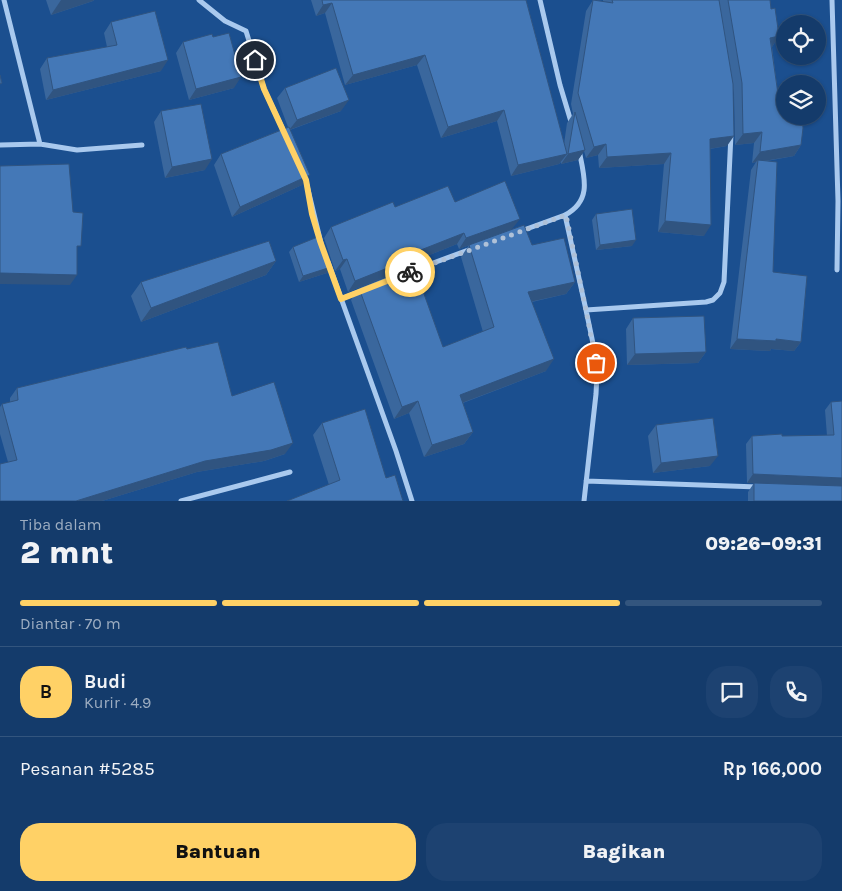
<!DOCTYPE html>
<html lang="id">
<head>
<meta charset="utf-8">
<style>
	:root { --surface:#143b6b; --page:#1d4271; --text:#f1f3f6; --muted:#9dadc1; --line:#33557e; --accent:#ffd166 }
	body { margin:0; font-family:Karla,sans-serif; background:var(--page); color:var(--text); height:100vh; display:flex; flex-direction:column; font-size:19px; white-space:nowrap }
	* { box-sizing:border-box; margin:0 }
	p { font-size:16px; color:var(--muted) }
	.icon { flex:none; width:28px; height:28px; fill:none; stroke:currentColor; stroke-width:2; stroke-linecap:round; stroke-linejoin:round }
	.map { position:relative; height:501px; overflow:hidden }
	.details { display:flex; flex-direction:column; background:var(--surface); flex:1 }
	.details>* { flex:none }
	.tools { position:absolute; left:776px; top:15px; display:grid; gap:10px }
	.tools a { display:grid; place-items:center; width:50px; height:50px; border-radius:50%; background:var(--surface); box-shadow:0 1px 4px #0004,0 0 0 1px var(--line); font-size:25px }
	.pin { position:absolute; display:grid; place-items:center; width:42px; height:42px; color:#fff; margin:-21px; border:2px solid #fff; border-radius:50%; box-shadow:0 1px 5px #0007 }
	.courier { position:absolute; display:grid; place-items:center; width:50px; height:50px; margin:-25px; border:4px solid #ffd166; border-radius:50%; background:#fff; color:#222; box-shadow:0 1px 6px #0007 }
	.overview em { font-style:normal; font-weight:800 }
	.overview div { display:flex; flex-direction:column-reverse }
	.overview { display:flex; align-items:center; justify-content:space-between; height:85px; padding:0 20px }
	h1 { font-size:32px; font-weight:800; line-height:38px }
	.bar { display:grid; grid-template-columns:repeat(4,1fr); gap:8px 5px; align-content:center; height:60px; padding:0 20px }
	.bar i { height:6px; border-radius:4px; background:var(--line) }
	.bar .selected { background:var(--accent) }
	.bar p { grid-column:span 4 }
	.line { display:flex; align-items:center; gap:12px; padding:0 20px; border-top:1px solid var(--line) }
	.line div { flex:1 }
	.round { display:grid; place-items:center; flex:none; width:52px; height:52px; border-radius:20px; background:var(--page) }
	.primary-button { display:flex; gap:10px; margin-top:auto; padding:10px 20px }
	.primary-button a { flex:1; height:58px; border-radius:20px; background:var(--accent); color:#111; font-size:20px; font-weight:800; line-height:58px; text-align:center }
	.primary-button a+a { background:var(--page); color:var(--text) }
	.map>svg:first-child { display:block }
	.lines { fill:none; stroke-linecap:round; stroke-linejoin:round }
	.minor { stroke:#a9c9ee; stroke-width:5 }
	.wall { fill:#3a679d }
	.shaded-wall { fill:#305480 }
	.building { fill:#4478b7; stroke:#305480 }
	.done { stroke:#afc1d8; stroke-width:5; stroke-dasharray:0 9 }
	.route { stroke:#ffd166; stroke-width:6 }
</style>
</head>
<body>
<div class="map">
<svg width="842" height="501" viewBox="0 0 842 501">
	<rect width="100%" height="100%" fill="#1b4f8f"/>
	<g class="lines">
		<path class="minor" d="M4,0l36,144
			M199,0l26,21 21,10 18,58 21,45
			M540,0l20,85 12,40
			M832,0l6,201 -1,69
			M0,145l40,-1 37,6 65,-5
			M579,150c5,26 14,50 -14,65l21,95 9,43 2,20 -1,21 -12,107
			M304,173l17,70
			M521,231l44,-16
			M328,262l68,189 16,50
			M409,272l62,-23
			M341,299l20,-8
			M586,310l120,-8 7,-2 7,-7 4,-11 7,-148
			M586,481l172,6
			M181,501l109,-29"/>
	</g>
	<path class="wall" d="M46,0h48l-1,1 -42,14z
		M311,0h215l38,144 3,-21 6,-9 -2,-10 15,-93 7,-11 10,1v-1h167l1,9 8,27 -7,11 6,47 23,51 -7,11 -27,5 6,111 28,70 -7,9 -23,-2 -1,2 -40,-2 21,-179 5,-8 -4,1 2,-20 -19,2 -1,-51 -1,-5 -6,57 -17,3 -6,87 -46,-4 6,-68 -65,4 -1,-13 -12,3 -2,-7 -6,9 -17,4v-2l-2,2 -48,12 -14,-55 -56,17 -24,-73 -72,20 -20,-72 -9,3z
		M111,22l50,49 -115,29 -6,-31 7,-11 60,-11 -3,-14z
		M183,42l51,46 -45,12 -13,-47z
		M285,88l56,23 -51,19 12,55 -70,32 -18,-52 7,-11 67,-27 -11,-29z
		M161,111l44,59 -40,8 -11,-56z
		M455,202l57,27 -53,20 -2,-5 -50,20 -5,6 -54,22 -8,-23 -5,2 -11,-33 7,-11 64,-20z
		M596,214l36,32 -36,4 -4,-30z
		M469,245h63l43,37 -9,12 -34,8 14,69 -83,32 10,29 -9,12 -40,13 -15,-44 -15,6 -43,-119 8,-12 84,59 40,-15 -22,-75z
		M293,247l38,20 -4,6 -28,9 -10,-30z
		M276,261l-10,14 -125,47 -10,-26 10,-14z
		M633,318l73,34 -8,11 -71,2 -1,-36z
		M187,349l45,47 53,58 -21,7 -67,11 -95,29h-102l8,-39 -8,-28v-27l2,-3 8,-2v-4l7,-10z
		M831,402l11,99h-94v-9l6,-9h4h-11l-1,-39 6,-8h75l-2,-26z
		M322,423l64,55 -57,7 -16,-50z
		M656,425l54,41 -57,7 -5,-37z"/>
	<path class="shaded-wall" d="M61,0h33l-1,1 -42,14z
		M332,3l-7,10 -9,3 7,-11z
		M779,36l-7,11 -2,-9z
		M425,55l-8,10 -72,20 8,-10z
		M168,60l-7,11 -115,29 7,-10z
		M241,77l-7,11 -45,12 7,-11z
		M349,100l-8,11 -52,19 8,-10z
		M504,110l-7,11 -56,17 7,-11z
		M762,132l-8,11 -19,2 8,-11z
		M734,136l-7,10 -25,4 8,-11z
		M606,144l-8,11 -12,3 8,-11z
		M801,145l-7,11 -36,6v-2l-2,2 -4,1 8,-11z
		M585,150l-7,10 -17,4 7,-10z
		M671,153l-7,11 -65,4 8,-11z
		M567,154l-8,10 -48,12 7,-11z
		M212,159l-7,11 -40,8 7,-11z
		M310,175l-8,10 -70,32 8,-10z
		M520,219l-8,10 -53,20 7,-11z
		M665,221l46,4 -7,11 -46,-4z
		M464,233l-7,11 -50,20 -5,6 -54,22 7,-11 53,-26z
		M636,240l-4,6 -36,4 4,-5z
		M347,259l-7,10 -5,2 8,-11z
		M276,261l-10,14 -125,47 10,-14z
		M331,267l-4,6 -28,9 4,-6z
		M0,273l77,2 -7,10 -70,-1z
		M575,282l-9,12 -46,10 8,-12z
		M737,339h39l25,3 -7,9 -23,-2 -1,2 -40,-2z
		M706,352l-8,11 -71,2 8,-11z
		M554,359l-8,12 -95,36 9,-12z
		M418,401l-9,12 -15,6 8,-12z
		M473,432l-9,12 -40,13 8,-12z
		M293,443l-8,11 -21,7 -67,11 -95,29h-26l129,-40z
		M718,456l-8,10 -57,7 8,-10z
		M753,474l89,4v9l-95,-4z"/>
	<path class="building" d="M322,0h204l41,154 -49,11 -14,-55 -56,17 -23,-72 -72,20 -21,-72 -9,2z
		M593,0l20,3 -1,-3h107l14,84 1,50v2l-24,3 1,86 -46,-4 6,-68 -64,4 -1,-13 -12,3 -16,-54z
		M728,0h42l1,9 4,-1 4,28 -9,2 8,56h7v22h17l1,12 -2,17 -41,7 2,-20 -19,2 -1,-51z
		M155,11l13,49 -115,30 -6,-32 70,-13 -6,-23z
		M229,33l12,44 -45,12 -13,-47 29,-8 1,3z
		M336,68l13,32 -52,20 -12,-32z
		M0,75l2,8 -2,1z
		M201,104l11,55 -40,8 -11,-56z
		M575,112l10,38 -17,4z
		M289,127l21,48 -70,32 -19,-53z
		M758,160l19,2 -4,110 34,4 -6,66 -25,-3v2l-39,-2z
		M69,164l4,48 10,1 -2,33h-4v29l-77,-2v-107z
		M505,181l15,38 -54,19 -2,-5 -56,22 2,4 -55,22 -8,-22 -4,1 -12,-33 62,-25 2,5 53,-21 7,16z
		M632,209l4,31 -36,5 -4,-31z
		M524,225l8,20 32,-7 11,44 -47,10 26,67 -94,36 13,37 -41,13 -14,-44 -16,6 -43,-119 55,-22 29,81 51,-20 -25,-82z
		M320,236l11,31 -28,9 -10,-29z
		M269,241l7,20 -125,47 -10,-26z
		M704,316l2,36 -71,2 -2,-36z
		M218,342l14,54 42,-14 19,61 -22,7 -66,11 -129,40h-76v-37l17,-4 -15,-56 16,-4 -1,-12 169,-41 1,2z
		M842,401v77l-89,-4 -1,-38 30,-2v2l52,-1 -3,-33z
		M365,409l21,69 9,-3 8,26h-116l53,-21 -18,-57z
		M713,418l5,38 -57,7 -5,-38z
		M754,483l88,3v15h-88z"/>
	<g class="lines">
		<path class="done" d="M410,272l156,-57 20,95 10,53"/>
		<path class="route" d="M255,60l9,29 42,91 6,34 8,27 21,58 69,-27"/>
	</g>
</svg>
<div class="tools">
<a><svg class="icon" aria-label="locate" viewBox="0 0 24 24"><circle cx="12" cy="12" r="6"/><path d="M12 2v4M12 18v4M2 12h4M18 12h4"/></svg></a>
<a><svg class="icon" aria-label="layers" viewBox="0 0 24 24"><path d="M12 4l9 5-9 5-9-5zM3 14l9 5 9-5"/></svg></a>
</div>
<div class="pin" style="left:596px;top:363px;background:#ea580c"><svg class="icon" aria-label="bag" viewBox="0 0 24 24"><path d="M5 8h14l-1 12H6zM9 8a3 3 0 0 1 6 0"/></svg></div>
<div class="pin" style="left:255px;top:60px;background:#1f2937"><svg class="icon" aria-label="home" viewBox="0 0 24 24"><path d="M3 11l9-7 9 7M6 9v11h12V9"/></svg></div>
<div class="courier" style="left:410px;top:272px"><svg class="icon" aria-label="bike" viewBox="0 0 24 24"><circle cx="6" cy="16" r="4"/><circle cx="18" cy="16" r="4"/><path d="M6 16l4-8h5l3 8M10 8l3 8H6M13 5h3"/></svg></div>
</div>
<section class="details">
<div class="overview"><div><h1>2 mnt</h1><p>Tiba dalam</p></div><em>09:26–09:31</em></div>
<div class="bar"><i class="selected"></i><i class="selected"></i><i class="selected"></i><i></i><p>Diantar · 70 m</p></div>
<div class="line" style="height:90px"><b class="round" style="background:var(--accent);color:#111">B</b><div><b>Budi</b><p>Kurir · 4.9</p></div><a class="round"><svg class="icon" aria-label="chat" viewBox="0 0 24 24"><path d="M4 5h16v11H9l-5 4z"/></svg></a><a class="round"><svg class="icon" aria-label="phone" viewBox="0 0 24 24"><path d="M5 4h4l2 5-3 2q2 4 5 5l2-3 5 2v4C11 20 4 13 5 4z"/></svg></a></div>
<div class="line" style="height:65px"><div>Pesanan #5285</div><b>Rp 166,000</b></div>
<div class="primary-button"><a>Bantuan</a><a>Bagikan</a></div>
</section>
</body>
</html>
